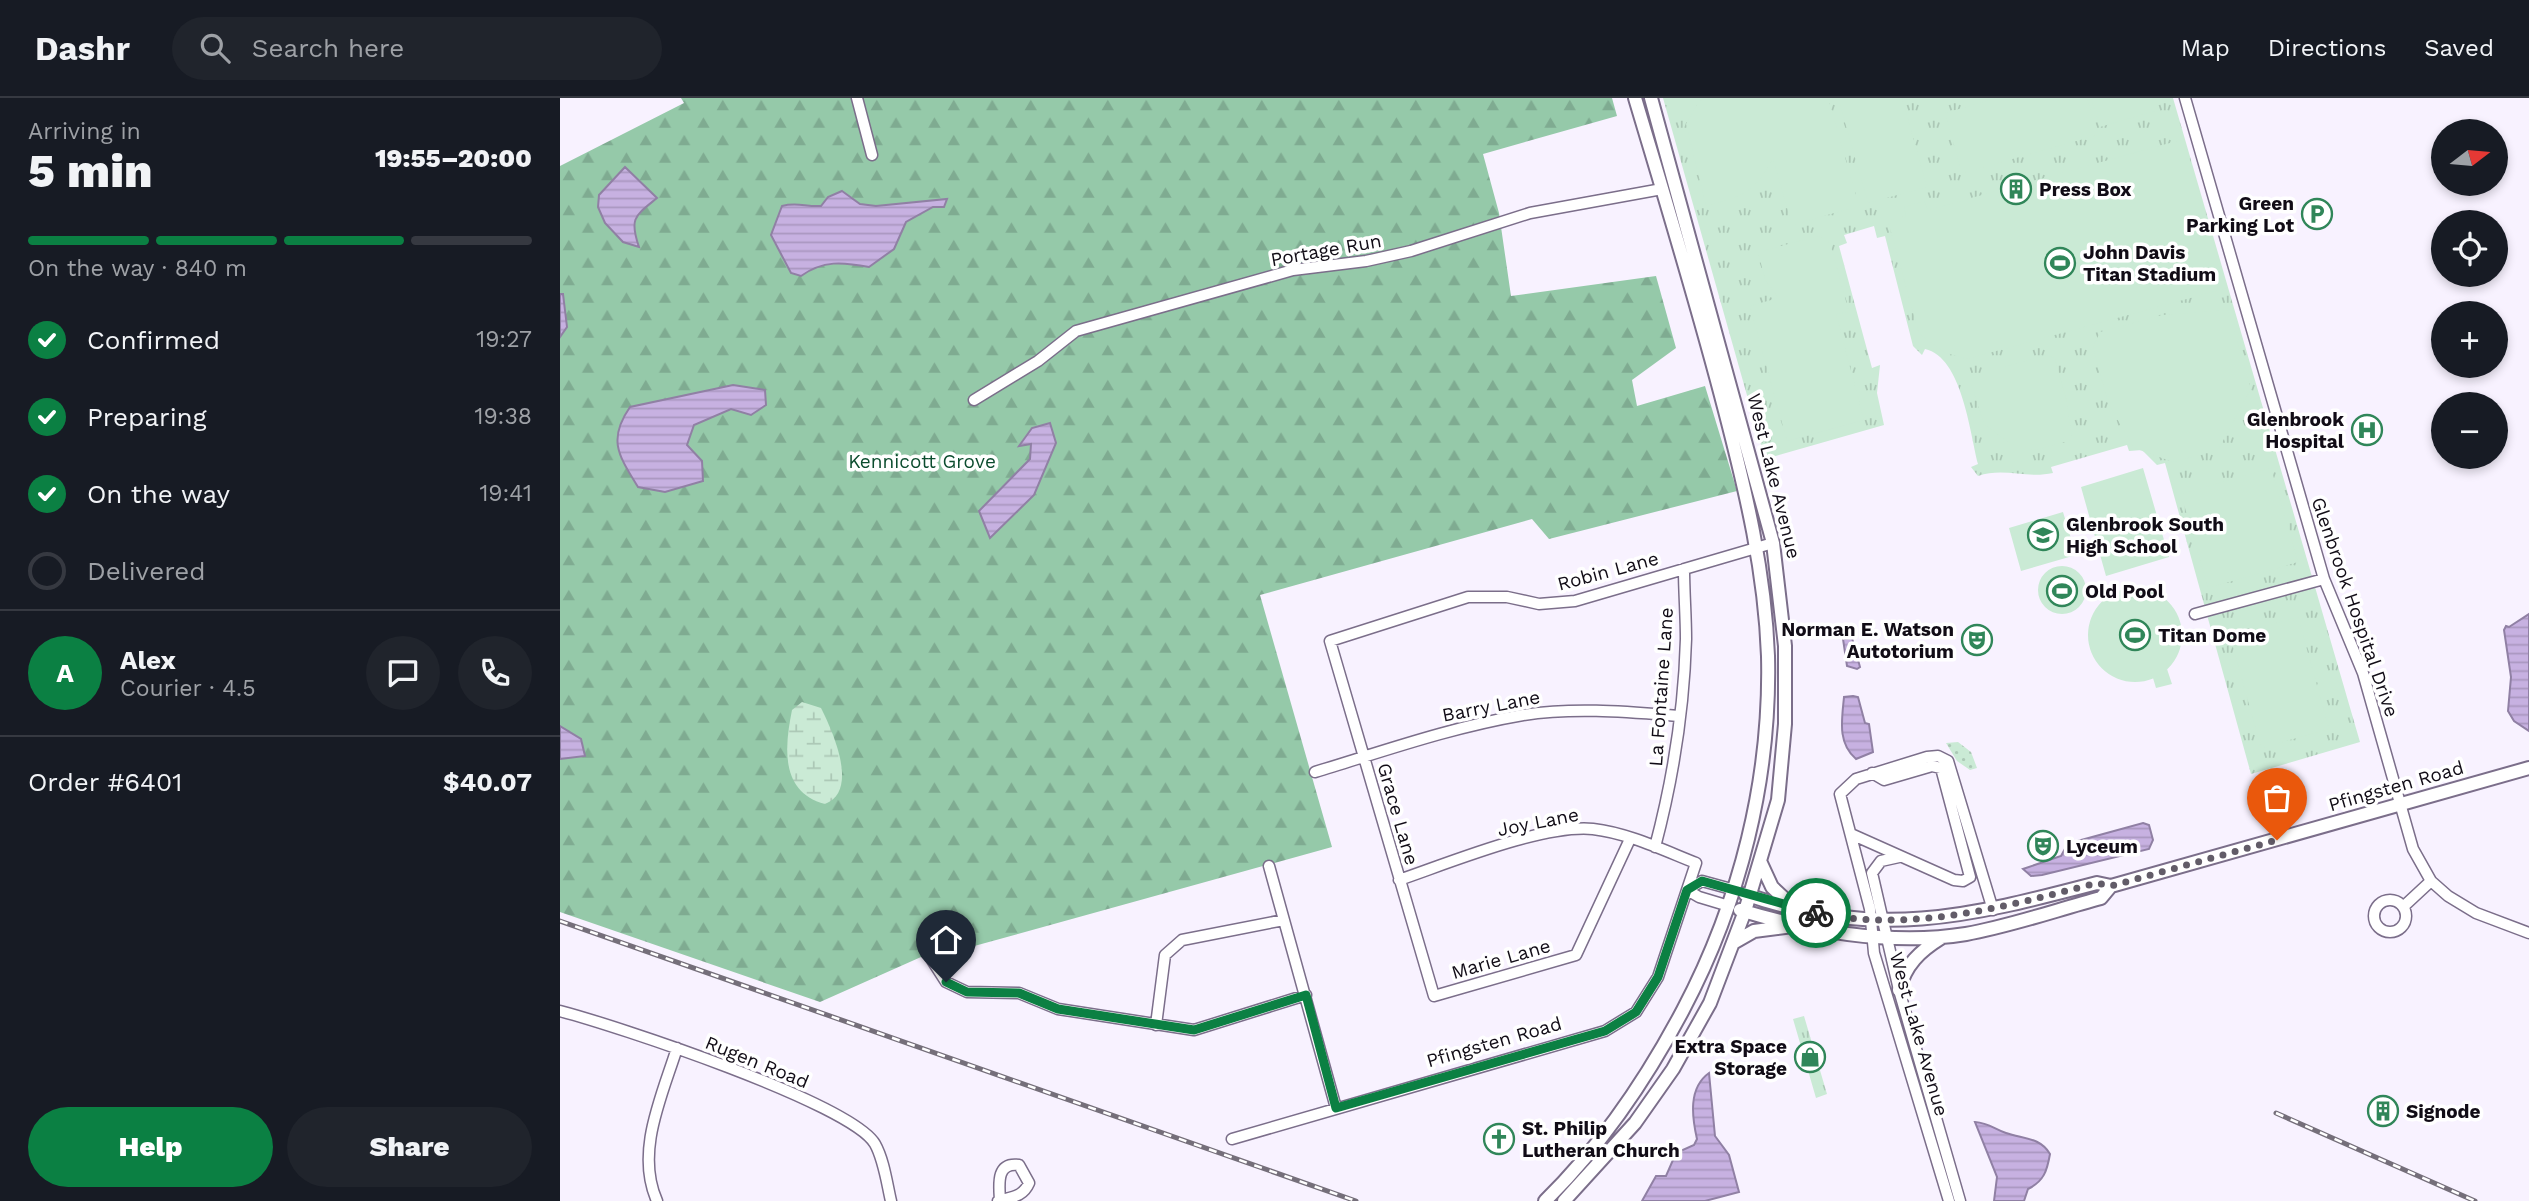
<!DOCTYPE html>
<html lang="en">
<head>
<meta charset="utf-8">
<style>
	:root { --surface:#171b24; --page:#20242c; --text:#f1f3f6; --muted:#9ea1a6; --line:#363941; --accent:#0b8043 }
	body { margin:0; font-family:"Work Sans",sans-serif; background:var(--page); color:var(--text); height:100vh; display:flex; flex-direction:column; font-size:26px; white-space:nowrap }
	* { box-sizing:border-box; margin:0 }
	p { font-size:23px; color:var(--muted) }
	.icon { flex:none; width:38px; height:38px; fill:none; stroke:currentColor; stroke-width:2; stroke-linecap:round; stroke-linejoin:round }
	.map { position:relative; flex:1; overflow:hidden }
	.drawer { display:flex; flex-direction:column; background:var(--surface); width:560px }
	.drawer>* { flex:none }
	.needle { width:46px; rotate:74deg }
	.tools { position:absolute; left:1871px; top:21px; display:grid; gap:14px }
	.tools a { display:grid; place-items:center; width:77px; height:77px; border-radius:50%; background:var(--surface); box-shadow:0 4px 10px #0003; font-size:35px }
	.pin { position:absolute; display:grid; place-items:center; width:60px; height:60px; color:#fff; margin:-72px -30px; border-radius:50% 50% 50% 0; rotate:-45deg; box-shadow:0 0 7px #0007 }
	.pin .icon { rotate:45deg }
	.courier { position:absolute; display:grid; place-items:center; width:70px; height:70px; margin:-35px; border:5px solid #0b8043; border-radius:50%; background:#fff; color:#222; box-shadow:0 2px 9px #0007 }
	.summary em { font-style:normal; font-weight:800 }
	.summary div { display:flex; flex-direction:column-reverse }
	.summary { display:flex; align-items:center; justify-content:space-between; height:119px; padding:0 28px }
	h1 { font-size:46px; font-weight:800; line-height:52px }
	.bar { display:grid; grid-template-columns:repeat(4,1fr); gap:10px 7px; align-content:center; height:84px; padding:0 28px }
	.bar i { height:9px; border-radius:5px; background:var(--line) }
	.bar .active { background:var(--accent) }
	.bar p { grid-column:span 4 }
	.line { display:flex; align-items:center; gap:18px; padding:0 28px; border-top:2px solid var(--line) }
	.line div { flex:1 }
	.round { display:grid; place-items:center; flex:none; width:74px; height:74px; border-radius:37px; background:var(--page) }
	ol { padding:0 28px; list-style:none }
	li { display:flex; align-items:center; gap:21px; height:77px }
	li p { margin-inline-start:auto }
	li .icon { padding:7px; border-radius:50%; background:var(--accent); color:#fff; stroke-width:4 }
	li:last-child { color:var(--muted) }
	li i { width:38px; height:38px; border:4px solid var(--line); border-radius:50% }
	.button { display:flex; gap:14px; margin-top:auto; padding:14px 28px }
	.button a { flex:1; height:80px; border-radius:42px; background:var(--accent); color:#fff; font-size:28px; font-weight:800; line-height:80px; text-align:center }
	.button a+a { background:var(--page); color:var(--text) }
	header { display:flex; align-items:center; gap:42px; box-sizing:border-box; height:98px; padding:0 35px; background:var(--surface); border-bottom:2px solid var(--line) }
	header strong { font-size:33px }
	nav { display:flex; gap:38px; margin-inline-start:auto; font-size:24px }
	.search { width:490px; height:63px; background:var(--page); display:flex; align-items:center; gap:18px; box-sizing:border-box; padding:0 24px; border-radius:38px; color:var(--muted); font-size:26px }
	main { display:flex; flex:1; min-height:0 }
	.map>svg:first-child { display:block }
	.grass { fill:url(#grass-tufts) }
	.forest { fill:url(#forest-firs) }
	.wetland { fill:url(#wetland-marsh) }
	.garden { fill:url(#garden-dots) }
	.pitch { fill:#caead5 }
	.water { fill:url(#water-rules); stroke:#9080a4; stroke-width:2 }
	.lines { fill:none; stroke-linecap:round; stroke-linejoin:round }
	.minor-casing { stroke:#7b6e8a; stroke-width:13 }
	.major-casing { stroke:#7b6e8a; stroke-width:16 }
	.minor { stroke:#fff; stroke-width:10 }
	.major { stroke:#fff; stroke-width:12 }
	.rail-casing { stroke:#756f7a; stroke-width:5 }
	.rail { stroke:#fff; stroke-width:2.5; stroke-dasharray:8; stroke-linecap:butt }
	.done { stroke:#625c68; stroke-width:7; stroke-dasharray:0 12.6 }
	.route { stroke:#0b8043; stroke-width:9 }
	.labels { text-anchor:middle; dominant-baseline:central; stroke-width:7; stroke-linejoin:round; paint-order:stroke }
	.poi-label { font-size:19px; font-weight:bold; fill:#110c16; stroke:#fff; text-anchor:start }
	.street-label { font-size:19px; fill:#110c16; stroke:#fff }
	.park-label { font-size:19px; fill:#0b4c2e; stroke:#fff }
</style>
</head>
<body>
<header>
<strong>Dashr</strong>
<div class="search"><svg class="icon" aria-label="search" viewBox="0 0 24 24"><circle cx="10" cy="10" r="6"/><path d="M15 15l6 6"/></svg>Search here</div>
<nav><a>Map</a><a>Directions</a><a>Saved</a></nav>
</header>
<main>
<section class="drawer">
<div class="summary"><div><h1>5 min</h1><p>Arriving in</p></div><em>19:55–20:00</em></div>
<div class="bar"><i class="active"></i><i class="active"></i><i class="active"></i><i></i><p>On the way · 840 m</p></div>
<ol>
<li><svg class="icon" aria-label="check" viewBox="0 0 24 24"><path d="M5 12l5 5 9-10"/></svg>Confirmed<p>19:27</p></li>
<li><svg class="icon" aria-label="check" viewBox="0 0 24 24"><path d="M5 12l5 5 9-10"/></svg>Preparing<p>19:38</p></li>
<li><svg class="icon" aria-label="check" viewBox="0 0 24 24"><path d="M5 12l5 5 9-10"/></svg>On the way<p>19:41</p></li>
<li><i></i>Delivered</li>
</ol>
<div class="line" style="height:126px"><b class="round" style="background:var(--accent);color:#fff">A</b><div><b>Alex</b><p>Courier · 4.5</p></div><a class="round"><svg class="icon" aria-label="chat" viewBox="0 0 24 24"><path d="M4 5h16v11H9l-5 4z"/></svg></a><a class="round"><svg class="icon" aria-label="phone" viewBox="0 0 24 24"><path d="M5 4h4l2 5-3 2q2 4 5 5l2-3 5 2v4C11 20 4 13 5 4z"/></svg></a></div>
<div class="line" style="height:91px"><div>Order #6401</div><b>$40.07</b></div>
<div class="button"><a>Help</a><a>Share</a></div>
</section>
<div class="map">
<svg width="1969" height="1103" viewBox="0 0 1969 1103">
	<defs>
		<pattern id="grass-tufts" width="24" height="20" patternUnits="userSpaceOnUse" patternTransform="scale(1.75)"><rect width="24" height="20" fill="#caead5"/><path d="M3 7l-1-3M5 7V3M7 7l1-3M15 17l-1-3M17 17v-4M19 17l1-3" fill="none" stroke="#acc8b6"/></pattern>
		<pattern id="forest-firs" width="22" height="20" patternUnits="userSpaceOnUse" patternTransform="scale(1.75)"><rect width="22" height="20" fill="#95c9a9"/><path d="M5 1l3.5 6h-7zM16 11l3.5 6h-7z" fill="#7fab91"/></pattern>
		<pattern id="wetland-marsh" width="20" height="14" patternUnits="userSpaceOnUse" patternTransform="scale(1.75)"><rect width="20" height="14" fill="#caead5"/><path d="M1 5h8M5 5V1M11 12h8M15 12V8" fill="none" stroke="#acc8b6"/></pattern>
		<pattern id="garden-dots" width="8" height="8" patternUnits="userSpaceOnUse" patternTransform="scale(1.75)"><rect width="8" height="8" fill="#caead5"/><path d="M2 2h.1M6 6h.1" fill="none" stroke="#acc8b6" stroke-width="1.8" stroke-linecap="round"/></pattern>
		<pattern id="water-rules" width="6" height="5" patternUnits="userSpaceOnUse" patternTransform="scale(1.75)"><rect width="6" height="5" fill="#c7b1e1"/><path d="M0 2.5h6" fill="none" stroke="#aa97c0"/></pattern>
	</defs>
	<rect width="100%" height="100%" fill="#f8f2ff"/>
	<path class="grass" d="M1103,0h510l187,644 -109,32 -86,-311 -8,2 -15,-15 -13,1 -2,-6 -76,22 2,6c-27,6 -49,-6 -75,3l-7,-9 7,-3c-8,-31 -16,-107 -53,-115l-3,6 -9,-9 -28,-110 -8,2 -3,-12 -30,9 3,8 -8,3 33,122 8,-3 -3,28 7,32 -119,34z
		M1607,571l5,15 -16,4 -3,-10z
		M1244,918l23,78 -11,4 -23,-79z"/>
	<path class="forest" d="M121,0h931l5,18 -134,38 16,59 12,83 145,-20 20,72 -44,32 5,26 68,-20 32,105 -188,48 -17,-20 -272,76 72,252 -365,101 -28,1 -119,53 -260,-90v-746l124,-63z"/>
	<path class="wetland" d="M242,604l19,6c11,22 39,83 4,96 -46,-12 -40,-59 -33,-94z"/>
	<path class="garden" d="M1398,644l13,10 6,16 -7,2 -13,-9 -11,-18z"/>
	<path class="pitch" d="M1150,0h118l31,108 -67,19 -19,-66c-19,34 -29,37 -67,47l-20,-82 13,-23z
		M1278,0h64l25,89 -59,16z
		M1437,0h90l11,37 -136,38 -17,-60z
		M1531,0h64l3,12 -58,17z
		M1624,41l43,149 -260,71 -21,-6 -27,-19 -31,-113 18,-5 -2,-9 20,-6 4,9z
		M1258,138l12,7 19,69 -13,2 28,106 -77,21 -37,-135 28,-8 -13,-19 -7,-27z
		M1668,212l23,79 -33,61 -45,12 -39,-14 -26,-45 -15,-56 7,-15 62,-17z
		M1488,257l7,4 12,43 5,38 -37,10 -24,-6 -27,-20 -13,-41 32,-16z
		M1583,370l26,89 -63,19 -25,-89z
		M1711,370l27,94 -90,26 -27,-94z
		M1503,414l13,43 -55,16 -12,-43z
		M1478 492a24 24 0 1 1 48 0a24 24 0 1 1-48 0Z
		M1528 537a47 47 0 1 1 94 0a47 47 0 1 1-94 0Z
		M1738,519l31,112 -68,19 -31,-112z"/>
	<path class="water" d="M65,69l32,31c-22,18 -28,20 -18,49l-16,-5 -18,-19 -7,-16 1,-12z
		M282,93l18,13 16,2 71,-7 -3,8h-11l-27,15 -12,27 -25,18c-26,-5 -46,-7 -68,9l-10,-3 -20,-38 11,-29c15,-4 24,1 39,0l7,-9z
		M0,196h3l4,33 -7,10z
		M173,287l32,5 1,15 -15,10 -20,-6 -37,16 -7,20 15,16 1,20 -38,11 -27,-5c-19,-31 -31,-47 -8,-80z
		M490,325l6,20 -22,52 -44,43 -11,-27 51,-52 1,-15 -12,2 13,-18z
		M1969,516v117l-15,-10 -6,-10 3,-34 -7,-47 2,-4 3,1z
		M1292,540l8,29 -3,2 -10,-3 -4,-27z
		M1293,598l5,1 7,26 4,1 4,28 -17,7c-19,-16 -14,-40 -12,-62z
		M0,628l21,13 4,17 -25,3z
		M1583,725l6,2 4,15 -4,9 -107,26 -11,1 -8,-7 38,-13 5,-9 8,-5z
		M1149,975l6,63 14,19 10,37 -34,9h-63l14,-25h10l10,-23 18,-8 3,-6c-5,-22 -9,-51 12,-66z
		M1415,1024c14,1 19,7 31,11 17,6 34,4 44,21 -3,17 -6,27 -22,35l-4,12h-30l3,-24z"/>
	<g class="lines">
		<g class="minor-casing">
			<path id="minor" d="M297,0l15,57
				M1625,0l139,481 39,94 50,176 18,32 17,15 28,17 53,20
				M414,302l64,-39 38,-30 217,-61 73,-9 45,-10 119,-38 132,-24
				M1635,516l129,-35
				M755,674c69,-21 137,-45 208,-57 52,-8 105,-3 157,1
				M1291,736l103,46 9,1 7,-4 -29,-109 -9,-2 -48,14 -12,-7
				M1070,741l-54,116 -142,41 -104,-355 138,-44h39l32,7 36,-3 198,-58
				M1095,749c18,-68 29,-138 31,-208 0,-23 -2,-47 -2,-70
				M1339,759l-18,4 -9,12 27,117 61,211
				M709,768l67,242
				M1127,792l15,-9 33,9
				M1127,792l12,7 30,9
				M1814 818a16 16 0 1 1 32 0a16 16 0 1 1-32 0Z
				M1843,809l28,-26
				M370,859l16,25 21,10 52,1 39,16 136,21 112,-35
				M0,913c54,14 291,92 315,133 9,16 12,40 16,57
				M596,927l9,-70 17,-15 102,-20
				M672,1041l373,-108 31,-19 22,-35 38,-114c-33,-13 -68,-30 -103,-34 -50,-5 -144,34 -194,51
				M97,1103c-22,-49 5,-105 20,-153
				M438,1103c14,-4 25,-4 31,-18l-10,-18c-23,-3 -20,19 -19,35
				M1389,1103l-75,-248 -4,-44 -30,-115 16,-15 71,-22 11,-1 10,5 45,149"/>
		</g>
		<g class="major-casing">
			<path id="major" d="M1200,763l12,26 16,15
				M1185,796c132,46 222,23 352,-11l14,3 418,-118
				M1180,812c73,22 151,36 226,24 45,-8 90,-24 135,-36l10,-12
				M1173,845l21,-12 39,-5
				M1339,892c6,-25 21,-39 42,-52
				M985,1103c57,-56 101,-121 138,-191 57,-108 88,-231 85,-354 -3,-84 -22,-164 -43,-245 -27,-105 -59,-209 -90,-313
				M1004,1103l71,-78 38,-54 37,-66 35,-92 33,-111 7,-76v-78l-12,-103 -122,-445"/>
		</g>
		<use href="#minor" class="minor"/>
		<use href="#major" class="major"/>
		<g class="rail-casing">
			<path id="rail" d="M0,823l796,280
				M1716,1015l199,88"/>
		</g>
		<use href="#rail" class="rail"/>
	</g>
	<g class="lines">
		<path class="done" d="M1256,815c97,20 187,-6 281,-30l14,3 166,-46"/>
		<path class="route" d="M386,884l21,10 52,1 39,16 136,21 112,-35 30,113 269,-77 31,-19 22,-35 29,-87 15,-9 114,32"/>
	</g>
	<defs>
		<g id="building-ring" transform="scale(1.575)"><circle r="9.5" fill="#fff" stroke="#308659" stroke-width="1.5"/><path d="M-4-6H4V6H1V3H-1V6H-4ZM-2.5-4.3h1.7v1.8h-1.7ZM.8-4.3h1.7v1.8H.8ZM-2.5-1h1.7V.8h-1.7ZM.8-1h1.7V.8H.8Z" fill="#308659"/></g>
		<g id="parking-ring" transform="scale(1.575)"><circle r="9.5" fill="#fff" stroke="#308659" stroke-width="1.5"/><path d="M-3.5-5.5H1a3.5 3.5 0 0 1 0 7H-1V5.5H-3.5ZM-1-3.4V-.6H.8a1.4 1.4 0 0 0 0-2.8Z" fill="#308659"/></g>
		<g id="stadium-ring" transform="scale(1.575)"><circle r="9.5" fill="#fff" stroke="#308659" stroke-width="1.5"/><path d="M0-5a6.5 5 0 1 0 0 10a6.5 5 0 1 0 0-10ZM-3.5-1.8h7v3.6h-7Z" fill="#308659"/></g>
		<g id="hospital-ring" transform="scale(1.575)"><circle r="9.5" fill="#fff" stroke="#308659" stroke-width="1.5"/><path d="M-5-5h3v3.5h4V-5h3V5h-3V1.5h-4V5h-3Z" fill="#308659"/></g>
		<g id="school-ring" transform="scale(1.575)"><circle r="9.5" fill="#fff" stroke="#308659" stroke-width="1.5"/><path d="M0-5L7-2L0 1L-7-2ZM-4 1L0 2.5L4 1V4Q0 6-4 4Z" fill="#308659"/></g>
		<g id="theatre-ring" transform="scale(1.575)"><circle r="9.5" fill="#fff" stroke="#308659" stroke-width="1.5"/><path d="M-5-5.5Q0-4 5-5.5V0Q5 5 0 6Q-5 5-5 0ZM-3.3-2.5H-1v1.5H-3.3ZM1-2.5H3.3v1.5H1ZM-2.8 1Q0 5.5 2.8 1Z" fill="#308659"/></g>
		<g id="shop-ring" transform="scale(1.575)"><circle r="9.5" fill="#fff" stroke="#308659" stroke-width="1.5"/><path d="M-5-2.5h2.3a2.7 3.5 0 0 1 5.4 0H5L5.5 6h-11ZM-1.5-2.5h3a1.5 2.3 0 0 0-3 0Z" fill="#308659"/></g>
		<g id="church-ring" transform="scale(1.575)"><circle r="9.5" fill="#fff" stroke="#308659" stroke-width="1.5"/><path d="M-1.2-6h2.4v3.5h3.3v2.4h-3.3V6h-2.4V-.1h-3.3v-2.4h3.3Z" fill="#308659"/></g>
	</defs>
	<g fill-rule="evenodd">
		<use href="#building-ring" x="1456" y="91"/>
		<use href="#parking-ring" x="1757" y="116"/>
		<use href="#stadium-ring" x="1500" y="165"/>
		<use href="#hospital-ring" x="1807" y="332"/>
		<use href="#school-ring" x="1483" y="437"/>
		<use href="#stadium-ring" x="1502" y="493"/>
		<use href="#stadium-ring" x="1575" y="537"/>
		<use href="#theatre-ring" x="1417" y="542"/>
		<use href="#theatre-ring" x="1483" y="748"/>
		<use href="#shop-ring" x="1250" y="959"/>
		<use href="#building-ring" x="1823" y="1013"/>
		<use href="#church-ring" x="939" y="1041"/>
	</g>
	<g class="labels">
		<g class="poi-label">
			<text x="1479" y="91">Press Box</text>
			<text x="1734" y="105" text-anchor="end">Green<tspan x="1734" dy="22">Parking Lot</tspan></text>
			<text x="1523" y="154">John Davis<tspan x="1523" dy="22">Titan Stadium</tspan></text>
			<text x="1784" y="321" text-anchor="end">Glenbrook<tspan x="1784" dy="22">Hospital</tspan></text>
			<text x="1506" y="426">Glenbrook South<tspan x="1506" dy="22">High School</tspan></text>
			<text x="1525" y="493">Old Pool</text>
			<text x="1394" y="531" text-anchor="end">Norman E. Watson<tspan x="1394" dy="22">Autotorium</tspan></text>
			<text x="1598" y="537">Titan Dome</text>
			<text x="1506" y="748">Lyceum</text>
			<text x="1227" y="948" text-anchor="end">Extra Space<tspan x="1227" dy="22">Storage</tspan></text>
			<text x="1846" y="1013">Signode</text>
			<text x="962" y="1030">St. Philip<tspan x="962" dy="22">Lutheran Church</tspan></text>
		</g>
		<g class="street-label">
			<text transform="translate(766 152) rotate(-10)">Portage Run</text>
			<text transform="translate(1214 378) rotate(76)">West Lake Avenue</text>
			<text transform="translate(1048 473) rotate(-15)">Robin Lane</text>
			<text transform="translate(1795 509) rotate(71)">Glenbrook Hospital Drive</text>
			<text transform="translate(1101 589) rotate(-86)">La Fontaine Lane</text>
			<text transform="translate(931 608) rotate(-11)">Barry Lane</text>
			<text transform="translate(1836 688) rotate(-16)">Pfingsten Road</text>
			<text transform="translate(838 716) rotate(74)">Grace Lane</text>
			<text transform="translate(978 724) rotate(-11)">Joy Lane</text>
			<text transform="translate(941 861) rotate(-16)">Marie Lane</text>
			<text transform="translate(1359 936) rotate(74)">West Lake Avenue</text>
			<text transform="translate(934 944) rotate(-16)">Pfingsten Road</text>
			<text transform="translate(197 964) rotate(22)">Rugen Road</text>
		</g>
		<g class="park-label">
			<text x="362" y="363">Kennicott Grove</text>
		</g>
	</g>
</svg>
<div class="tools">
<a><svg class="needle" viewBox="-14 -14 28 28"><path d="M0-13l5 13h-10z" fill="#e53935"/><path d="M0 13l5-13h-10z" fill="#9ea1a6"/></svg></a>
<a><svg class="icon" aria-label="locate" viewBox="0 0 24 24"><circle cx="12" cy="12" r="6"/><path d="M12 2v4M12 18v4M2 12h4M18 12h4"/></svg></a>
<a>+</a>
<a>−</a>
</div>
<div class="pin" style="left:1717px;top:742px;background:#ea580c"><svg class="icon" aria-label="bag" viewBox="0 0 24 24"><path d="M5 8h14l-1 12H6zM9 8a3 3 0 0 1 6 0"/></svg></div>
<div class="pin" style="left:386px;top:884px;background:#1f2937"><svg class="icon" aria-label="home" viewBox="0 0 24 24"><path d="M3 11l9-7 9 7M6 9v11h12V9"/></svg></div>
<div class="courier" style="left:1256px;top:815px"><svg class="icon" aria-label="bike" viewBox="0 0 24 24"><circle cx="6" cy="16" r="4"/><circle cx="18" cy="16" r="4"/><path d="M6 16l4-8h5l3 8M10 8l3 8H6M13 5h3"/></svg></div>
</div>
</main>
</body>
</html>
